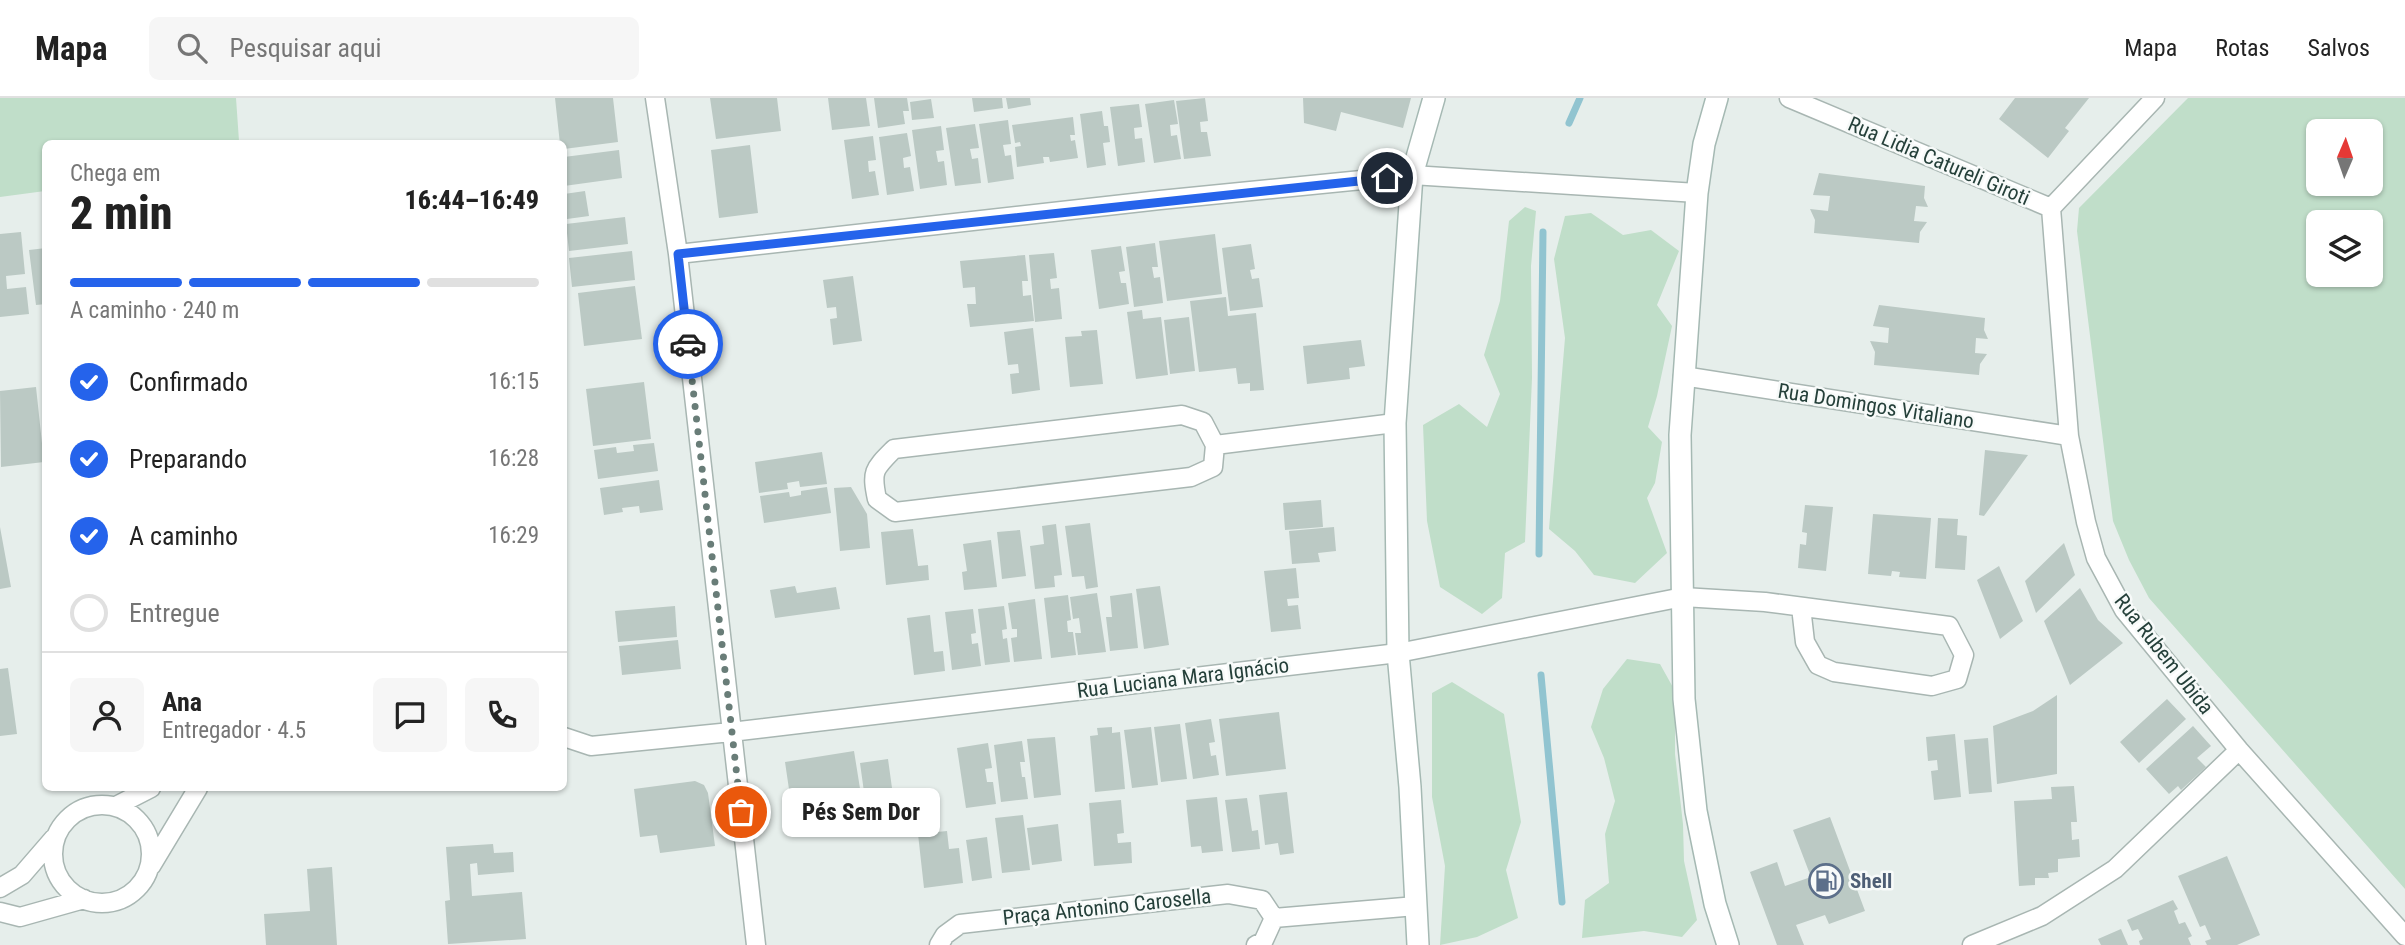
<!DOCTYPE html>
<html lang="pt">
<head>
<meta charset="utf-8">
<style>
	:root { --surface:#fff; --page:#f6f6f6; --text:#222; --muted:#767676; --line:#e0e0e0; --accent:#2563eb }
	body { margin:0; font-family:"Roboto Condensed",sans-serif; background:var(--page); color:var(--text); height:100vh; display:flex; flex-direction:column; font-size:26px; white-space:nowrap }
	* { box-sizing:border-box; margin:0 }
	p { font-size:23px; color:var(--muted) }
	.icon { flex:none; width:38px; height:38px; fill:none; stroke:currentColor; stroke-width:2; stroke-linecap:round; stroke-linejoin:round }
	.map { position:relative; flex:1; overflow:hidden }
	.sheet { position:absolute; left:42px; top:42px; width:525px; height:651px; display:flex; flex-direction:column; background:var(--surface); border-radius:10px; box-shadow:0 2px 5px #0004 }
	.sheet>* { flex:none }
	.needle { width:46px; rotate:2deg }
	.controls { position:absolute; left:2306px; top:21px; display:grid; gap:14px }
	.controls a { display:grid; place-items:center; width:77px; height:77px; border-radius:10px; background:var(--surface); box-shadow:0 2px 5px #0004; font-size:35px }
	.pin { position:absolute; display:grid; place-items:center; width:60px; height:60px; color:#fff; margin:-30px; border:4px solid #fff; border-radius:50%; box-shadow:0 2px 7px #0007 }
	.courier { position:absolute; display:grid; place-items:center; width:70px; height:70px; margin:-35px; border:5px solid #2563eb; border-radius:50%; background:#fff; color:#222; box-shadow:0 2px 9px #0007 }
	.bubble { position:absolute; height:49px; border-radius:10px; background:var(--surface); box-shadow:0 2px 5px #0004; font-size:23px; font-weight:800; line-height:49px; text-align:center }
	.head em { font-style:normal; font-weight:800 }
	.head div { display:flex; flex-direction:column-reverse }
	.head { display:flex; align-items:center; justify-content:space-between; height:119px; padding:0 28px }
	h1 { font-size:46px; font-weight:800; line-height:52px }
	.bar { display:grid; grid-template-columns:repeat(4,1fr); gap:10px 7px; align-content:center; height:84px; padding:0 28px }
	.bar i { height:9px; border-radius:5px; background:var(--line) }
	.bar .active { background:var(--accent) }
	.bar p { grid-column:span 4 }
	.line { display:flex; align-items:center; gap:18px; padding:0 28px; border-top:2px solid var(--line) }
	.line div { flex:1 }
	.round { display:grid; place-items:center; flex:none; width:74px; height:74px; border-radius:10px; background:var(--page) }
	ol { padding:0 28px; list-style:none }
	li { display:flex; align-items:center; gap:21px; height:77px }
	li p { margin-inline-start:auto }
	li .icon { padding:7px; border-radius:50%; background:var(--accent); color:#fff; stroke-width:4 }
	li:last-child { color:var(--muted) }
	li i { width:38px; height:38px; border:4px solid var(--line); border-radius:50% }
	header { display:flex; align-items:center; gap:42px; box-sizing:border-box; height:98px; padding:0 35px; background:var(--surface); border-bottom:2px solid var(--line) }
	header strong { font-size:33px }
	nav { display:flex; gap:38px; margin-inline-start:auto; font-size:24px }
	.search { width:490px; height:63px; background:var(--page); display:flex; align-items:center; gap:18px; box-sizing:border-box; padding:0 24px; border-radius:10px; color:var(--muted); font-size:26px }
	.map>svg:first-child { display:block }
	.green { fill:#c0dec9; fill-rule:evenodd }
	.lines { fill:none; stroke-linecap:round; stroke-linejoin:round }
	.stream { stroke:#91c4d0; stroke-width:7 }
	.building { fill:#bbc9c4 }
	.street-casing { stroke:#a8b6b2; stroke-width:21 }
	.secondary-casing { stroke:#a5b9b3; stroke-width:24 }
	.street { stroke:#fff; stroke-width:18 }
	.secondary { stroke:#fff; stroke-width:21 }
	.done { stroke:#697d78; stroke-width:7; stroke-dasharray:0 12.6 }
	.route { stroke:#2563eb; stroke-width:9 }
	.labels { text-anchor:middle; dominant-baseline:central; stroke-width:5; stroke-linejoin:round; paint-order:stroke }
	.street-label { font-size:21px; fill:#25403a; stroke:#f7faf9 }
	.service-label { font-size:21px; font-weight:bold; fill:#4e5e75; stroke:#f7faf9; text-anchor:start }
</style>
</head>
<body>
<header>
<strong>Mapa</strong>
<div class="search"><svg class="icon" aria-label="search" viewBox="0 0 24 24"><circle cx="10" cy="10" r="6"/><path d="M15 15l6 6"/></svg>Pesquisar aqui</div>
<nav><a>Mapa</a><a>Rotas</a><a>Salvos</a></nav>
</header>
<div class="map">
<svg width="2405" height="847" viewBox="0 0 2405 847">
	<rect width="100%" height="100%" fill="#e6eeeb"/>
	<path class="green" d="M0,0h236l3,43 -28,3h-165l-1,47 -45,6z
		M2188,0h217v791l-256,-291 -20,-38 -16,-39 -36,-290 2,-23zM2319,33h52v53h-52zM2319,124h52v53h-52z
		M1525,109l11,4 -5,55 1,112 -7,164 -20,11 -3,45 -20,16 -42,-27 -13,-66 -4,-96 36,-21 28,23 13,-33 -16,-39 16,-54 9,-80z
		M1591,115l32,22 28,-5 28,21 -22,54 15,21 -15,70 -9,31 14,15 -7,41 -8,15 20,55 -32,30 -41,-8 -19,-24 -26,-22 16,-191 -11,-79 11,-43z
		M1627,561l33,5 15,27v63l8,70 1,37 13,59 -15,17 -38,-6 -62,7 3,-38 24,-17 -4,-49 10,-33 -11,-43 -13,-31 12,-38z
		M1452,584l52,32 17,108 -15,48 12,48 -41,19 -37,8 5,-79 -13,-69v-104z"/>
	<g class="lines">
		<path class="stream" d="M1569,25l11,-25
			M1539,456l4,-322
			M1541,577l21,227"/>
	</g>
	<path class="building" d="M555,0h58l5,44 -54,7v-5h-4z
		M710,0h67l4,33 -65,8z
		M828,0h38l4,28 -38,4z
		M874,0h33l2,13h-6l2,13 -27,4z
		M972,0h30l1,10 -29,4z
		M1006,0h24l1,7 -23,4z
		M1205,0l3,23 -8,1 1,10h6l4,24 -27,3 -8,-58z
		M1303,0h108l-8,30 -62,-16 -5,19 -32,-8z
		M2015,0h74l-24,30 4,3 -21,27 -49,-39z
		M931,1l3,19 -22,2 -2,-18z
		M1174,2l4,24 -8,1 1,11 6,-1 4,24 -27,4 -9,-59z
		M1139,6l3,23 -8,1 1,11 7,-1 3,24 -27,4 -8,-59z
		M1102,13l2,15h4l2,16 -7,1 3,22 -19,3 -7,-54z
		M1073,19l2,18h-5l1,6 4,-1 3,18 -28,4 -1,-5h-6l1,6 -27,4 -2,-20 6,-1 -1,-4 -5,1 -3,-18z
		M1008,22l3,24 -8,1 2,11 6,-1 3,24 -26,4 -9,-59z
		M975,26l4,24 -9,1 2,10 6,-1 3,25 -26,3 -9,-58z
		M941,28l3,24 -8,1 2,11 6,-1 3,24 -27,4 -8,-59z
		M907,35l4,23 -8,2 1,10 6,-1 4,24 -27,4 -8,-58z
		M873,38l3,24 -8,1 1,11 6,-1 4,24 -27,4 -8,-59z
		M750,47l8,68 -39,5 -8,-68z
		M619,52l3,28 -58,8v-29z
		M1819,75l106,13 -1,12 4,9 -12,-1 -2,15 13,1 -7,10 -1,11 -105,-10 1,-13 -5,-11 18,2 2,-15 -17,-1z
		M585,93l4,25 -22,3 -3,-25z
		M625,119l3,27 -59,7 -3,-27z
		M21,134l4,42 -19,2 1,13 19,-2 3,27 -29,3v-83z
		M1215,136l7,60 -55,7 -8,-60z
		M1155,145l3,24h-6l2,11 6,-1 3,26 -29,4 -8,-60z
		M1251,146l4,25 -5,1 2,9 7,-1 4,29 -33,4 -8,-63z
		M1121,148l4,25 -6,1 2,11h5l3,21 -30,5 -8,-59z
		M46,150v56l-10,1 -7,-55z
		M632,153l3,29 -63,7 -3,-29z
		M1054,155l3,25 -7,1 1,10 8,-1 3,31 -27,3 -6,-67z
		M1025,157l3,26h-6l1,15 8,-1 3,26 -64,6 -3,-23h9l-1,-17 -12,1 -3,-27z
		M853,178l9,65 -29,4 -3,-26 7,-1 -1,-11 -9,1 -4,-28z
		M635,188l7,53 -58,7 -6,-53z
		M1226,199l2,19 28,-3 8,77 -14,1v-8l-12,1 -2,-16 -37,4 -9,-71z
		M1879,207l106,13 -1,12 4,9 -12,-1 -1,15 12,1 -7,10 -1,11 -105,-10 1,-13 -5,-11 18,2 1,-15 -16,-2z
		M1142,212l1,9 18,-2 7,58 -32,4 -9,-67z
		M1189,219l6,54 -25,3 -6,-54z
		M1033,230l7,62 -28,4 -2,-20 9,-1 -1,-9 -10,1 -4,-33z
		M1097,232l6,54 -33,3 -5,-50 17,-1 -1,-5z
		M1361,242l4,26 -16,2 1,11 -43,5 -4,-38z
		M644,284l7,57 -58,7 -7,-57z
		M36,289l8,75 -43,5 -1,-76z
		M654,345l4,28 -60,8 -4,-29 22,-3 1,6 17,-2 -1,-6z
		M1985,352l43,5 -44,61 -5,-1z
		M822,354l5,32 -27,3 -1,-6 -12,2 1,6 -29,4 -4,-31z
		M659,382l4,30 -23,3 -1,-7 -17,2 1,4 -19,3 -4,-27z
		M827,389l4,26 -67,10 -4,-27 29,-4 1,5 11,-2v-4z
		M851,389l16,27 3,34 -30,3 -6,-63z
		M1321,402l2,27 -38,3 -2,-27z
		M1805,407l28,2 -7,64 -28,-3 2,-24 6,1 1,-12 -5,-1z
		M1873,416l58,4 -5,61 -27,-2 1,-5 -8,-1 -1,5 -23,-2z
		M1938,420l20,1 -1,16 10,1 -2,34 -30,-2z
		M1090,425l8,64 -12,2 -2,-13 -12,1 -7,-51z
		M1056,426l6,51 -8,1 1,11 -20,2 -5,-43 14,-2 -2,-18z
		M0,429l11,60 -11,2z
		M1334,429l2,24 -18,2 2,9 -28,2 -3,-33z
		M913,431l5,37 10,-1 1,15 -43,5 -5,-53z
		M1020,432l6,46 -24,3 -5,-47z
		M991,442l6,47 -33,3 -2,-18 5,-1 -4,-27z
		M2064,445l11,32 -39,38 -11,-32z
		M1999,468l24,55 -23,18 -23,-59z
		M1296,470l3,30 -12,1 1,7 10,-1 3,24 -30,3 -7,-61z
		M795,488l2,7 39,-6 4,22 -65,9 -5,-28z
		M1160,488l9,59 -25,4 -8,-60z
		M2080,490l18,32 25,23 -53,42 -26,-64z
		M1097,495l9,59 -28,3 -3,-22h6l-2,-15 -6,1 -3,-22z
		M1132,495l6,55 -28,3 -4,-34h6l-2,-21z
		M1068,497l3,25 -4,1 1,11h5l3,23 -25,3 -7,-60z
		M1035,501l7,60 -28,3 -3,-24 6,-1v-8h-5l-4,-26z
		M675,508l2,31 -59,5 -3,-31z
		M1004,508l3,23 -5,1 1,9 4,-1 3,24 -25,3 -7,-56z
		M973,511l3,24 -5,1 1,10 6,-1 3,23 -29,4 -7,-58z
		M930,517l4,37 9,-1 2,20 -31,4 -7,-57z
		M678,542l3,29 -59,6 -3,-29z
		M8,570l9,66 -17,2v-67z
		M2057,597v79l-60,10 -4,-58 40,-15z
		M2167,601l19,20 -47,44 -19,-21z
		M1279,614l7,57 -60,7 -7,-57z
		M1211,621l4,23 -6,1 2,13 5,-1 3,20 -26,4 -8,-56z
		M1180,626l7,55 -26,3 -7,-55z
		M2193,628l18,20 -14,12 9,9 -25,23 -3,-4 -9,8 -23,-25z
		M1112,629v6l8,-1 5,57 -30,3 -5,-56 8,-1 -1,-7z
		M1151,629l7,58 -26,3 -8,-58z
		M1955,636l6,63 -27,3 -3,-29 7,-1 -1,-10 -9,1 -2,-24z
		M1055,639l6,58 -27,3 -7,-59z
		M1988,640l4,54 -23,2 -5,-54z
		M1022,643l3,21h-5l2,15h3l3,22 -27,3 -7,-57z
		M988,645l4,25 -7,1 2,13h6l3,22 -30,4 -9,-60z
		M854,653l12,75 -70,11 -11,-75z
		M888,661l8,58 -28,4 -8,-58z
		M695,683l9,4 4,8 7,53 -55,7 -3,-18 -17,2 -6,-48z
		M2074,688l3,36h-6l1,18 7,-1 1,18 -22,2v13l-10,1 1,5h-14v7l-16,1 -5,-85 38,-2 -1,-12z
		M1287,694l7,61 -14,2 -2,-12 -13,2 -6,-50z
		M1217,699l6,54 -21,2 -1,-7 -10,1 -5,-47z
		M1247,700l5,33 6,-1 2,19 -28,3 -7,-52z
		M1121,702l3,33 -7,1 1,9 13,-1 1,21 -38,3 -5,-63z
		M1023,717l7,55 -28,3 -7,-55z
		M1830,719l35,94 -36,13 -4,-9 -29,10 8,20h-27l-27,-73 27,-10 8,24 26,-9 -18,-47z
		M1058,726l4,37 -30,4 -5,-37z
		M947,733l2,18 10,-1 4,35 -39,5 -6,-54z
		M987,739l5,41 -20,3 -6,-41z
		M493,746l1,9 19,-1 1,20 -36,3 -1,-12 -7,1 2,32 50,-4 4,47 -78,5 -3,-43 5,-1 -4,-53z
		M2227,758l33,79 -23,10h-30l-2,-4 6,-2 -6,-14 -5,2 -22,-51z
		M332,769l5,78h-71l-2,-31 46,-3 -3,-42z
		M2173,802l5,9 -4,2 5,13 6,-2 7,14 -4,2 3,7h-51l-1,-4 4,-2 -5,-10 -6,2 -5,-11z
		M2121,831l7,16h-27l-3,-6z"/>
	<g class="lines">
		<g class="street-casing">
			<path id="street" d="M655,0l23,156 78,691
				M1789,0l262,110
				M2155,0l-104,110 18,228 17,86 10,36 28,52 115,140 166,186
				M678,156l482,-54 252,-25 285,18
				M1683,278l386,60
				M1182,317l21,7 12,23 -2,22 -22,10 -296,35 -18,-13c-6,-28 -3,-30 17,-50z
				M1215,347l180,-22
				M564,639l27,9 140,-14 667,-79 285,-56 82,5 184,24 15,29 -7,24 -25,7 -98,-14 -16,-7 -13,-23 -4,-35
				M53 756a49 49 0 1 1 98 0a49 49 0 1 1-98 0Z
				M116,708l35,-18
				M151,768l47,-78
				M0,790l22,-13 32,-37
				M0,814l20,5 64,-18
				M1274,820l142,-12
				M939,847l6,-10 15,-11 268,-30 34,6 12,18 -11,24 -7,3
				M1972,847l70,-29 73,-47 124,-119"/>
		</g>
		<g class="secondary-casing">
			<path id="secondary" d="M1717,0l-13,46 -7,49 -17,242 4,264 12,112 19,93 13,41
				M1418,847l-8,-158 -12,-134 -3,-230 17,-248 22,-77"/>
		</g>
		<use href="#street" class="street"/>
		<use href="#secondary" class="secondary"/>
	</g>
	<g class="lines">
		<path class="done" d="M688,246l53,468"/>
		<path class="route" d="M688,246l-10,-90 709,-76"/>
	</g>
	<defs>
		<g id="fuel-ring" transform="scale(1.75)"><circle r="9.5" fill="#f7faf9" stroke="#5c6f8a" stroke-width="1.5"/><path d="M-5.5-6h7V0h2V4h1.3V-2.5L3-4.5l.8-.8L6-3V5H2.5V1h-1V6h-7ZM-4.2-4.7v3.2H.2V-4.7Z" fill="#5c6f8a"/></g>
	</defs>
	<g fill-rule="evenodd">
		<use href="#fuel-ring" x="1826" y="783"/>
	</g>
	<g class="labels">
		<g class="street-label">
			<text transform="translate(1939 63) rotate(23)">Rua Lidia Catureli Giroti</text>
			<text transform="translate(1876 308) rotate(9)">Rua Domingos Vitaliano</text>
			<text transform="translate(2164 556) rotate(52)">Rua Rubem Ubida</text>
			<text transform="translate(1183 580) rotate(-7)">Rua Luciana Mara Ignácio</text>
			<text transform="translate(1107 809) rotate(-6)">Praça Antonino Carosella</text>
		</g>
		<g class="service-label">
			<text x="1850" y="783">Shell</text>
		</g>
	</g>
</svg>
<div class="controls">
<a><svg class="needle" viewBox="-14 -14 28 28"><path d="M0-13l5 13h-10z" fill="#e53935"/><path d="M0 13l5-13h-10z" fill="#767676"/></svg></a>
<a><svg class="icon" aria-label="layers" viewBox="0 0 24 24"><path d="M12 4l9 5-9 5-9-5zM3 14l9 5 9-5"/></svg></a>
</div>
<div class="pin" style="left:741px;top:714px;background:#ea580c"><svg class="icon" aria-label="bag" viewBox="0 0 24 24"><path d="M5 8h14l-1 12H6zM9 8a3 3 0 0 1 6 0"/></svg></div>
<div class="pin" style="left:1387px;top:80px;background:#1f2937"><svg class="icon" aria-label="home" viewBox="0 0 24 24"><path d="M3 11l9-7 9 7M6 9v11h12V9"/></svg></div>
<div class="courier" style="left:688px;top:246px"><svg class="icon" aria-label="car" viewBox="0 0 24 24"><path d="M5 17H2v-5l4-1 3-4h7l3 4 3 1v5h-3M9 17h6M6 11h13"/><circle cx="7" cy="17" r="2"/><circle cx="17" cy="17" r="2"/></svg></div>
<div class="bubble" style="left:782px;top:690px;width:158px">Pés Sem Dor</div>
<section class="sheet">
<div class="head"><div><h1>2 min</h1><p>Chega em</p></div><em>16:44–16:49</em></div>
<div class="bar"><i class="active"></i><i class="active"></i><i class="active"></i><i></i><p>A caminho · 240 m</p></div>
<ol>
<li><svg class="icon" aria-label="check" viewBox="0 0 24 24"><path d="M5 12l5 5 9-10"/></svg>Confirmado<p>16:15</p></li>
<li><svg class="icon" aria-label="check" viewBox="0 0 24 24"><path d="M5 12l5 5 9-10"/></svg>Preparando<p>16:28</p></li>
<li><svg class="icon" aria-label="check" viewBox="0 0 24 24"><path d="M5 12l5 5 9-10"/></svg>A caminho<p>16:29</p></li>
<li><i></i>Entregue</li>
</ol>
<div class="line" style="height:126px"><a class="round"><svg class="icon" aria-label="person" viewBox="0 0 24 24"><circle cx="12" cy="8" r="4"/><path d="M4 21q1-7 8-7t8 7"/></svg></a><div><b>Ana</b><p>Entregador · 4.5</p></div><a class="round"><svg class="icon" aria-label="chat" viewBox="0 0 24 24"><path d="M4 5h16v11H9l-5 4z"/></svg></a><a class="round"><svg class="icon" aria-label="phone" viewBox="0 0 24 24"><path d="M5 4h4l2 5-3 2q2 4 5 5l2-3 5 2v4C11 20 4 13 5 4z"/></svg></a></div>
</section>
</div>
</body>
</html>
